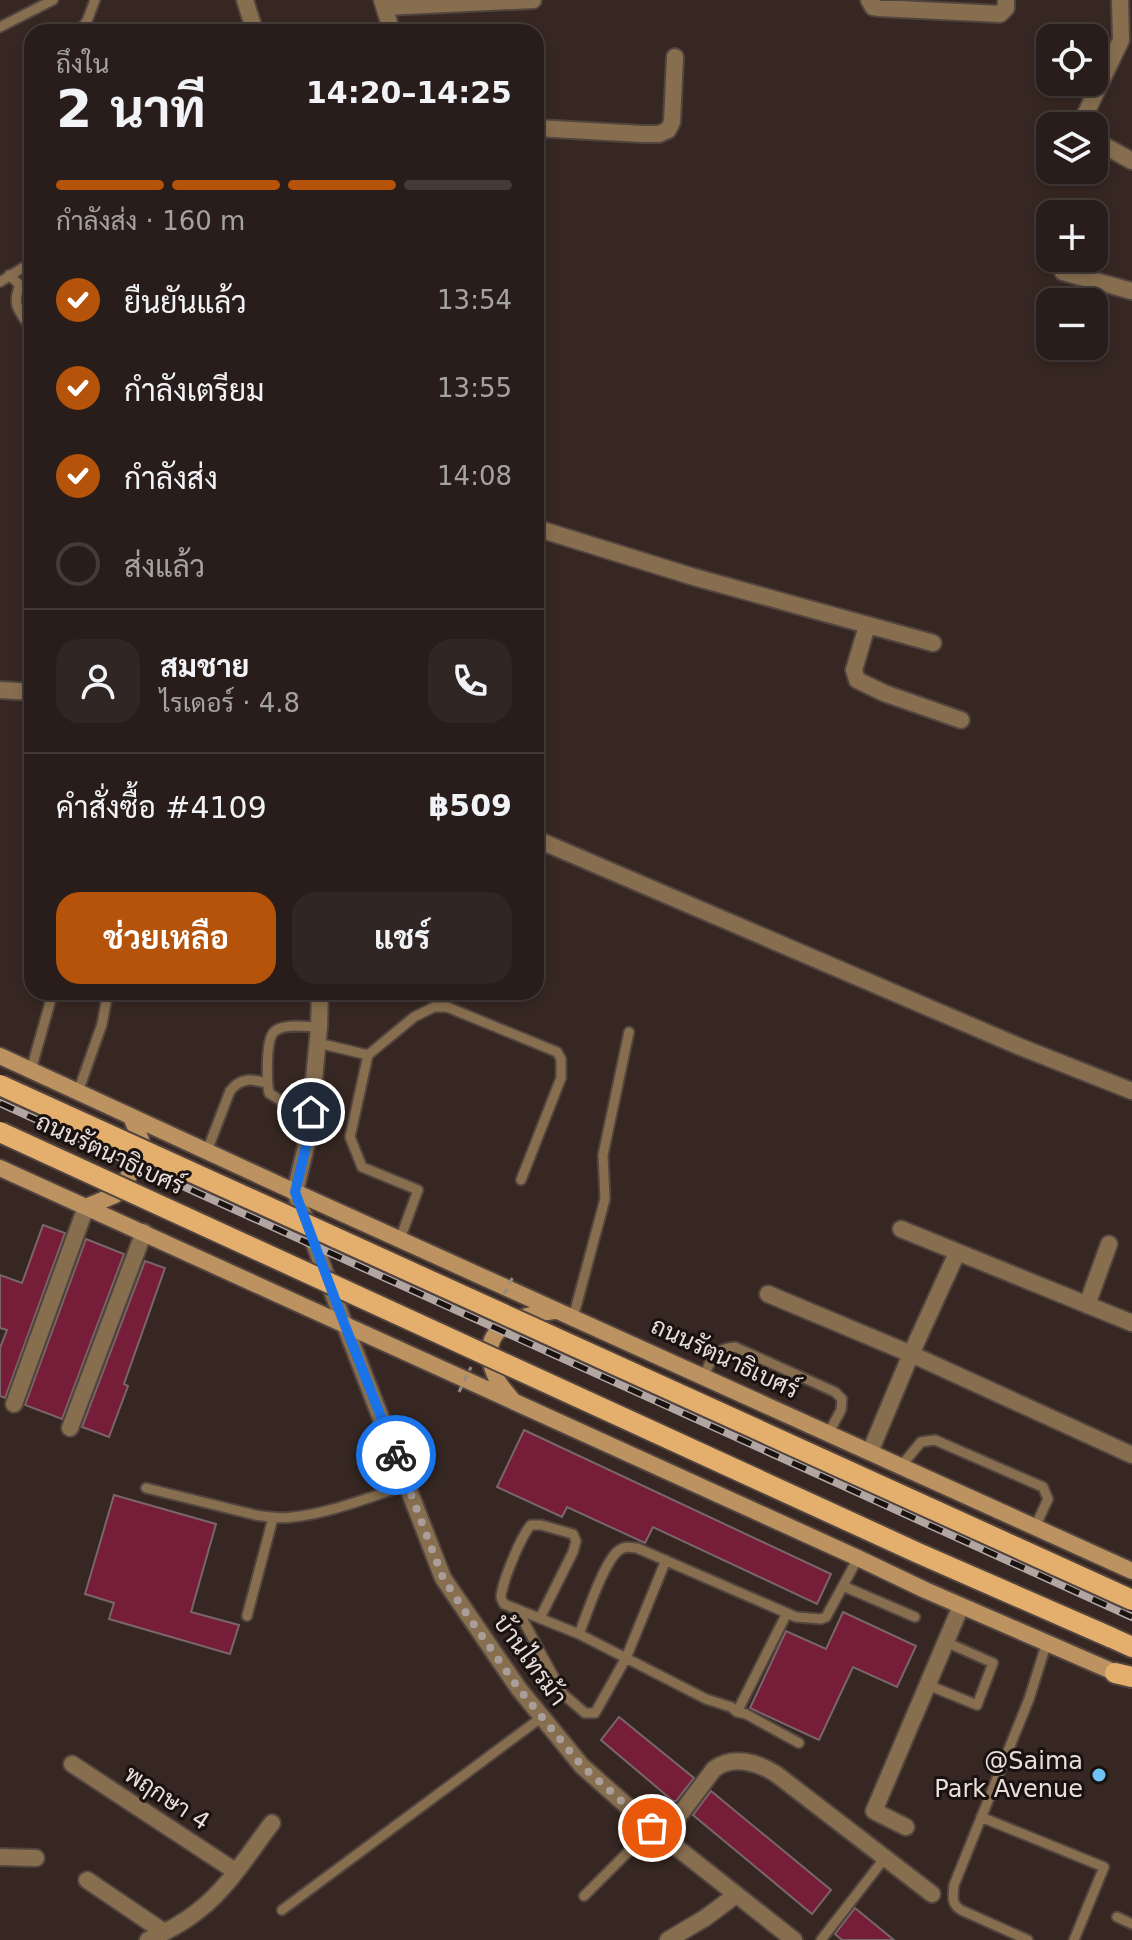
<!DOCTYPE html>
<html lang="th">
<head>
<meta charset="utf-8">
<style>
	:root { --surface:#281d1a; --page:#302623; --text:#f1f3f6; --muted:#a5a2a2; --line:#443b39; --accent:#b45309 }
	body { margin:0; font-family:"DejaVu Sans",Sarabun,sans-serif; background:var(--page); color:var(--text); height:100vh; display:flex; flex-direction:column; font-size:30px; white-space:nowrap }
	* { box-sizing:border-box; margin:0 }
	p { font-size:26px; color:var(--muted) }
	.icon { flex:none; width:44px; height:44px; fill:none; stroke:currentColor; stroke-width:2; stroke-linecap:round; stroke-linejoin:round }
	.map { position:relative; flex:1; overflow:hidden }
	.sheet { position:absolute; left:24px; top:24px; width:520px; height:976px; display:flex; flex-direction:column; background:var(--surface); border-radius:24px; box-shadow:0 4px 12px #0003,0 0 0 2px var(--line) }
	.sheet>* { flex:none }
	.fabs { position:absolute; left:1036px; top:24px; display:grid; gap:16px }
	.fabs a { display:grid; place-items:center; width:72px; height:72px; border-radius:16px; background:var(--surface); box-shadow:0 4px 12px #0003,0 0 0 2px var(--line); font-size:40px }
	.pin { position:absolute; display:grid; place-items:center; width:68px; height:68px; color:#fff; margin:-34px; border:4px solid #fff; border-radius:50%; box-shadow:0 2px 8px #0007 }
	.courier { position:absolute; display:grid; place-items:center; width:80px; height:80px; margin:-40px; border:6px solid #1a73e8; border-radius:50%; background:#fff; color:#222; box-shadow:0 2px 10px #0007 }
	.head em { font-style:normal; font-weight:700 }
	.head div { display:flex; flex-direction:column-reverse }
	.head { display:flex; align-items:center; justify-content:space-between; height:136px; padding:0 32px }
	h1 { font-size:52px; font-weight:700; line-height:60px }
	.bar { display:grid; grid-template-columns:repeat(4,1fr); gap:12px 8px; align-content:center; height:96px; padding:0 32px }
	.bar i { height:10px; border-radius:6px; background:var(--line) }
	.bar .selected { background:var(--accent) }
	.bar p { grid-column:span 4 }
	.line { display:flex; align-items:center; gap:20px; padding:0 32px; border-top:2px solid var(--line) }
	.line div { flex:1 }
	.round { display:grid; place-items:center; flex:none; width:84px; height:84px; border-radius:24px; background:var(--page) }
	ol { padding:0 32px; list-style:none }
	li { display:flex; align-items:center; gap:24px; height:88px }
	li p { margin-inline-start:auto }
	li .icon { padding:8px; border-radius:50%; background:var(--accent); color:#fff; stroke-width:4 }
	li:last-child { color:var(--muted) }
	li i { width:44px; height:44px; border:4px solid var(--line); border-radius:50% }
	.action { display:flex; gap:16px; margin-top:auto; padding:16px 32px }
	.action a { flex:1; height:92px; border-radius:24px; background:var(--accent); color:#fff; font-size:32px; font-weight:700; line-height:92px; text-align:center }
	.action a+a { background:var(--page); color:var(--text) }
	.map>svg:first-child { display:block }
	.building { fill:#761e39; stroke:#79666a; stroke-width:2 }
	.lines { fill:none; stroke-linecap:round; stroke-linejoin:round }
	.service-casing { stroke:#52443f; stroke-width:13 }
	.minor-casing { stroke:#52443f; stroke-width:20 }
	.tertiary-casing { stroke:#52443f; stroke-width:20 }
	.secondary-casing { stroke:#52443f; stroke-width:20 }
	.primary-casing { stroke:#52443f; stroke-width:24 }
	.service { stroke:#876e4f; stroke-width:9 }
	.minor { stroke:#876e4f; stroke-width:16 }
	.tertiary { stroke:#876e4f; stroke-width:16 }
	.secondary { stroke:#bc9360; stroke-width:16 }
	.primary { stroke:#e4af6d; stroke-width:20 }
	.rail-casing { stroke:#b2a6a2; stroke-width:8 }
	.rail { stroke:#191210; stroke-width:5; stroke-dasharray:15; stroke-linecap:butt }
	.primary-bridge-casing { stroke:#52443f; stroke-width:24; stroke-linecap:butt }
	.path-bridge { stroke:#968a85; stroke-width:3; stroke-dasharray:6 6; stroke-linecap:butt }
	.primary-bridge { stroke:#e4af6d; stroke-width:20 }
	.done { stroke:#aa9e9a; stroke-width:8; stroke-dasharray:0 14.4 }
	.route { stroke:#1a73e8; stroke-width:10 }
	.poi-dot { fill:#6fc2f4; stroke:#191210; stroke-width:3 }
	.labels { text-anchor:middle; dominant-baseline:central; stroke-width:6; stroke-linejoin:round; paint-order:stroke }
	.street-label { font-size:24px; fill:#e8deda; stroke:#191210 }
	.poi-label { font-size:24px; fill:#e8deda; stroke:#191210; text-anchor:end }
</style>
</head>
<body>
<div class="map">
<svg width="1132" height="1940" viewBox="0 0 1132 1940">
	<rect width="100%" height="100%" fill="#362722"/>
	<path class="building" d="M43,1225l22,8 -60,165 -5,-2v-48l7,-18 -7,-2v-53l22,8z
		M86,1239l38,15 -62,165 -37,-14z
		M145,1261l20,7 -41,116 4,2 -19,51 -27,-10z
		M524,1430l307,144 -14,30 -164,-77 -8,16 -78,-36 -5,10 -65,-30z
		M114,1495l102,29 -25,88 48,13 -9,29 -121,-35 5,-16 -29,-9z
		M843,1612l73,34 -19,41 -44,-20 -34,73 -69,-32 36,-77 40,18z
		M619,1717l75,61 -18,23h-3l-72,-61z
		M711,1791l120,99 -19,24 -119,-99z
		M855,1908l39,32h-52l-7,-6z"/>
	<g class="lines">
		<g class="service-casing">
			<path id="service" d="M0,27l53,-27
				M79,32l8,-11 8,-21
				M9,275l11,10 12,1
				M0,282l32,-20
				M20,285c-9,21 0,27 12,45
				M318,1043l50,12
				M31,1070l22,-78
				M78,1092l24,-68 6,-32
				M311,1112l-33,-13 -9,-6c-2,-11 -4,-55 6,-62 10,-8 32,-4 44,-4
				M207,1151l23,-60c11,-14 22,-12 37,-8
				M400,1239l18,-49 -56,-23 -12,-30 18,-82 46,-38 20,-10h13l110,45 4,7v19l-40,102
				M573,1318l32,-119 -2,-44 26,-123
				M704,1376c8,-18 9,-27 31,-29l100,45 7,7 -1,11 -13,24
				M901,1466l20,-24 14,-2 108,47 5,12 -13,28
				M146,1488l109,27c13,2 25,4 38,2 39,-4 78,-21 115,-32
				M843,1586l72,31
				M517,1609l46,85 22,19h10l31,-55 40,-98
				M247,1616l26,-98
				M540,1618l33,-66 3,-11 -3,-7 -32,-9h-10c-10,11 -26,51 -29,66 -2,7 -1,7 2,13l75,30 127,65 25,8 6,5 50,-99
				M579,1634c8,-20 24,-70 39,-83 6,-5 12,-4 19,-3l159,69 25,2 5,-2 32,-59
				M928,1685l49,20 16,-42 -47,-21
				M737,1712l9,2 53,29
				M981,1817l123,50 -30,73
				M584,1896l68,-68
				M282,1910l260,-193
				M1117,1917l15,7
				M821,1940l63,-81
				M1028,1940l-67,-30c-10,-6 -8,-14 -7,-25l75,-186 18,-57"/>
		</g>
		<g class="minor-casing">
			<path id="minor" d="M382,0l10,32
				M869,0l4,7 6,1 121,6 6,-6v-8
				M384,7l149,-7
				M1083,126l3,-13 35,-73 -1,-40
				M536,128l107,6h16l9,-4 4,-8 3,-65
				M1094,140l38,21
				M1063,272l69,19
				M536,528l158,49 239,66
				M867,626l-13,44 3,10 27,13 77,27
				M0,690l32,2
				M536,839l482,207 114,45
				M901,1229l231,94
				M768,1294l143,60 221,101
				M1087,1305l22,-61
				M14,1404l72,-197
				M70,1428l74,-196
				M870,1452l41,-98 46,-101
				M72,1764l163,107
				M906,1827l-32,-16 87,-205
				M663,1837l51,-68c19,-14 43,-7 62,5l156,120
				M0,1857l36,1
				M87,1880l77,52
				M148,1940c18,-8 35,-17 50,-29 30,-23 52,-59 74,-88
				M668,1940l37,-22 31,-23"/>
		</g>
		<g class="tertiary-casing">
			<path id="tertiary" d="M245,0l10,32
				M320,992l-1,35 -8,85 -4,30 -12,50 49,131 99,255 76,111 63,77 70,62 142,112"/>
		</g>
		<g class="secondary-casing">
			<path id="secondary" d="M0,1056l295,136 837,379
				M0,1168l858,390 67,32 198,86
				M86,1207l29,-12 23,-32 3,-23 -10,-23
				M513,1401c-6,-8 -15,-17 -18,-26 -20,-48 21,-59 59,-64"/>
		</g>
		<g class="primary-casing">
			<path id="primary" d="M1110,1637l22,10
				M1115,1673l17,4"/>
		</g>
		<use href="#service" class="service"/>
		<use href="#minor" class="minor"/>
		<use href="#tertiary" class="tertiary"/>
		<use href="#secondary" class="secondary"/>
		<use href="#primary" class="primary"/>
		<g class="rail-casing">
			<path id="rail" d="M0,1103l1132,514"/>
		</g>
		<use href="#rail" class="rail"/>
		<g class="primary-bridge-casing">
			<path id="primary-bridge" d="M0,1085l1132,515
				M0,1132l918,421 192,84"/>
		</g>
		<path class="path-bridge" d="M504,1294l11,-21
			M459,1392l12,-25"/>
		<use href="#primary-bridge" class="primary-bridge"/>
	</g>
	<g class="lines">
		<path class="done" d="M396,1455l47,123 25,38 51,73 63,77 70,62"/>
		<path class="route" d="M311,1112l-4,30 -12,50 49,131 52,132"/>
	</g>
	<circle class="poi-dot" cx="1099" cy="1775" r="8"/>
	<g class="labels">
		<g class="street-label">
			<text transform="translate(110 1154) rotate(25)">ถนนรัตนาธิเบศร์</text>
			<text transform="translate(725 1358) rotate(25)">ถนนรัตนาธิเบศร์</text>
			<text transform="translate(530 1660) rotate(54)">บ้านไทรม้า</text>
			<text transform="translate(167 1798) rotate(33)">พฤกษา 4</text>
		</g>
		<g class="poi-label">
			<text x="1083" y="1761">@Saima<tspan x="1083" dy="28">Park Avenue</tspan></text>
		</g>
	</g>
</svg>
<div class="fabs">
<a><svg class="icon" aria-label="locate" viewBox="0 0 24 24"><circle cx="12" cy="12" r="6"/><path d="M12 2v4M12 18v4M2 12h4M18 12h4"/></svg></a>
<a><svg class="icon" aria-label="layers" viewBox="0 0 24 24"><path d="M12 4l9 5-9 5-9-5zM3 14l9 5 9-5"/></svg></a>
<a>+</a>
<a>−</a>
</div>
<div class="pin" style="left:652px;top:1828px;background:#ea580c"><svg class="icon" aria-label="bag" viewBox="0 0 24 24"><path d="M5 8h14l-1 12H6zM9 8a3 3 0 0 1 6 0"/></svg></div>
<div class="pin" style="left:311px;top:1112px;background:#1f2937"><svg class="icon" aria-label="home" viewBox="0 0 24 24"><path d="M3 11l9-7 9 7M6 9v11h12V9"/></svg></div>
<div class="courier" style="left:396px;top:1455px"><svg class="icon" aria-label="bike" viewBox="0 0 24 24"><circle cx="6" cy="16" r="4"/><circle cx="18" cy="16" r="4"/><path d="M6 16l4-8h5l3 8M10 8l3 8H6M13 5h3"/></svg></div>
<section class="sheet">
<div class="head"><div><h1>2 นาที</h1><p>ถึงใน</p></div><em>14:20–14:25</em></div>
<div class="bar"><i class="selected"></i><i class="selected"></i><i class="selected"></i><i></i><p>กำลังส่ง · 160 m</p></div>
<ol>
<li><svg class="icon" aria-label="check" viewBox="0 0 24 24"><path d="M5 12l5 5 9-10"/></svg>ยืนยันแล้ว<p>13:54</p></li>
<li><svg class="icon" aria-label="check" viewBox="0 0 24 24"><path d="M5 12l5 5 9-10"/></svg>กำลังเตรียม<p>13:55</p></li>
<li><svg class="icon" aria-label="check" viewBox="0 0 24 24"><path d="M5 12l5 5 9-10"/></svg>กำลังส่ง<p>14:08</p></li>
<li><i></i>ส่งแล้ว</li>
</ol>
<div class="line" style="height:144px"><a class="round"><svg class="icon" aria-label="person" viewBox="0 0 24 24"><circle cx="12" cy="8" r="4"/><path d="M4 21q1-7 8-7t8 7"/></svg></a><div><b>สมชาย</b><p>ไรเดอร์ · 4.8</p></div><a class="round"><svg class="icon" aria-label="phone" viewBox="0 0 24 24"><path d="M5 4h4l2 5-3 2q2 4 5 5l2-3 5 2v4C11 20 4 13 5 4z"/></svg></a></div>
<div class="line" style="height:104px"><div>คำสั่งซื้อ #4109</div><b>฿509</b></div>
<div class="action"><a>ช่วยเหลือ</a><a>แชร์</a></div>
</section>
</div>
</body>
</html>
